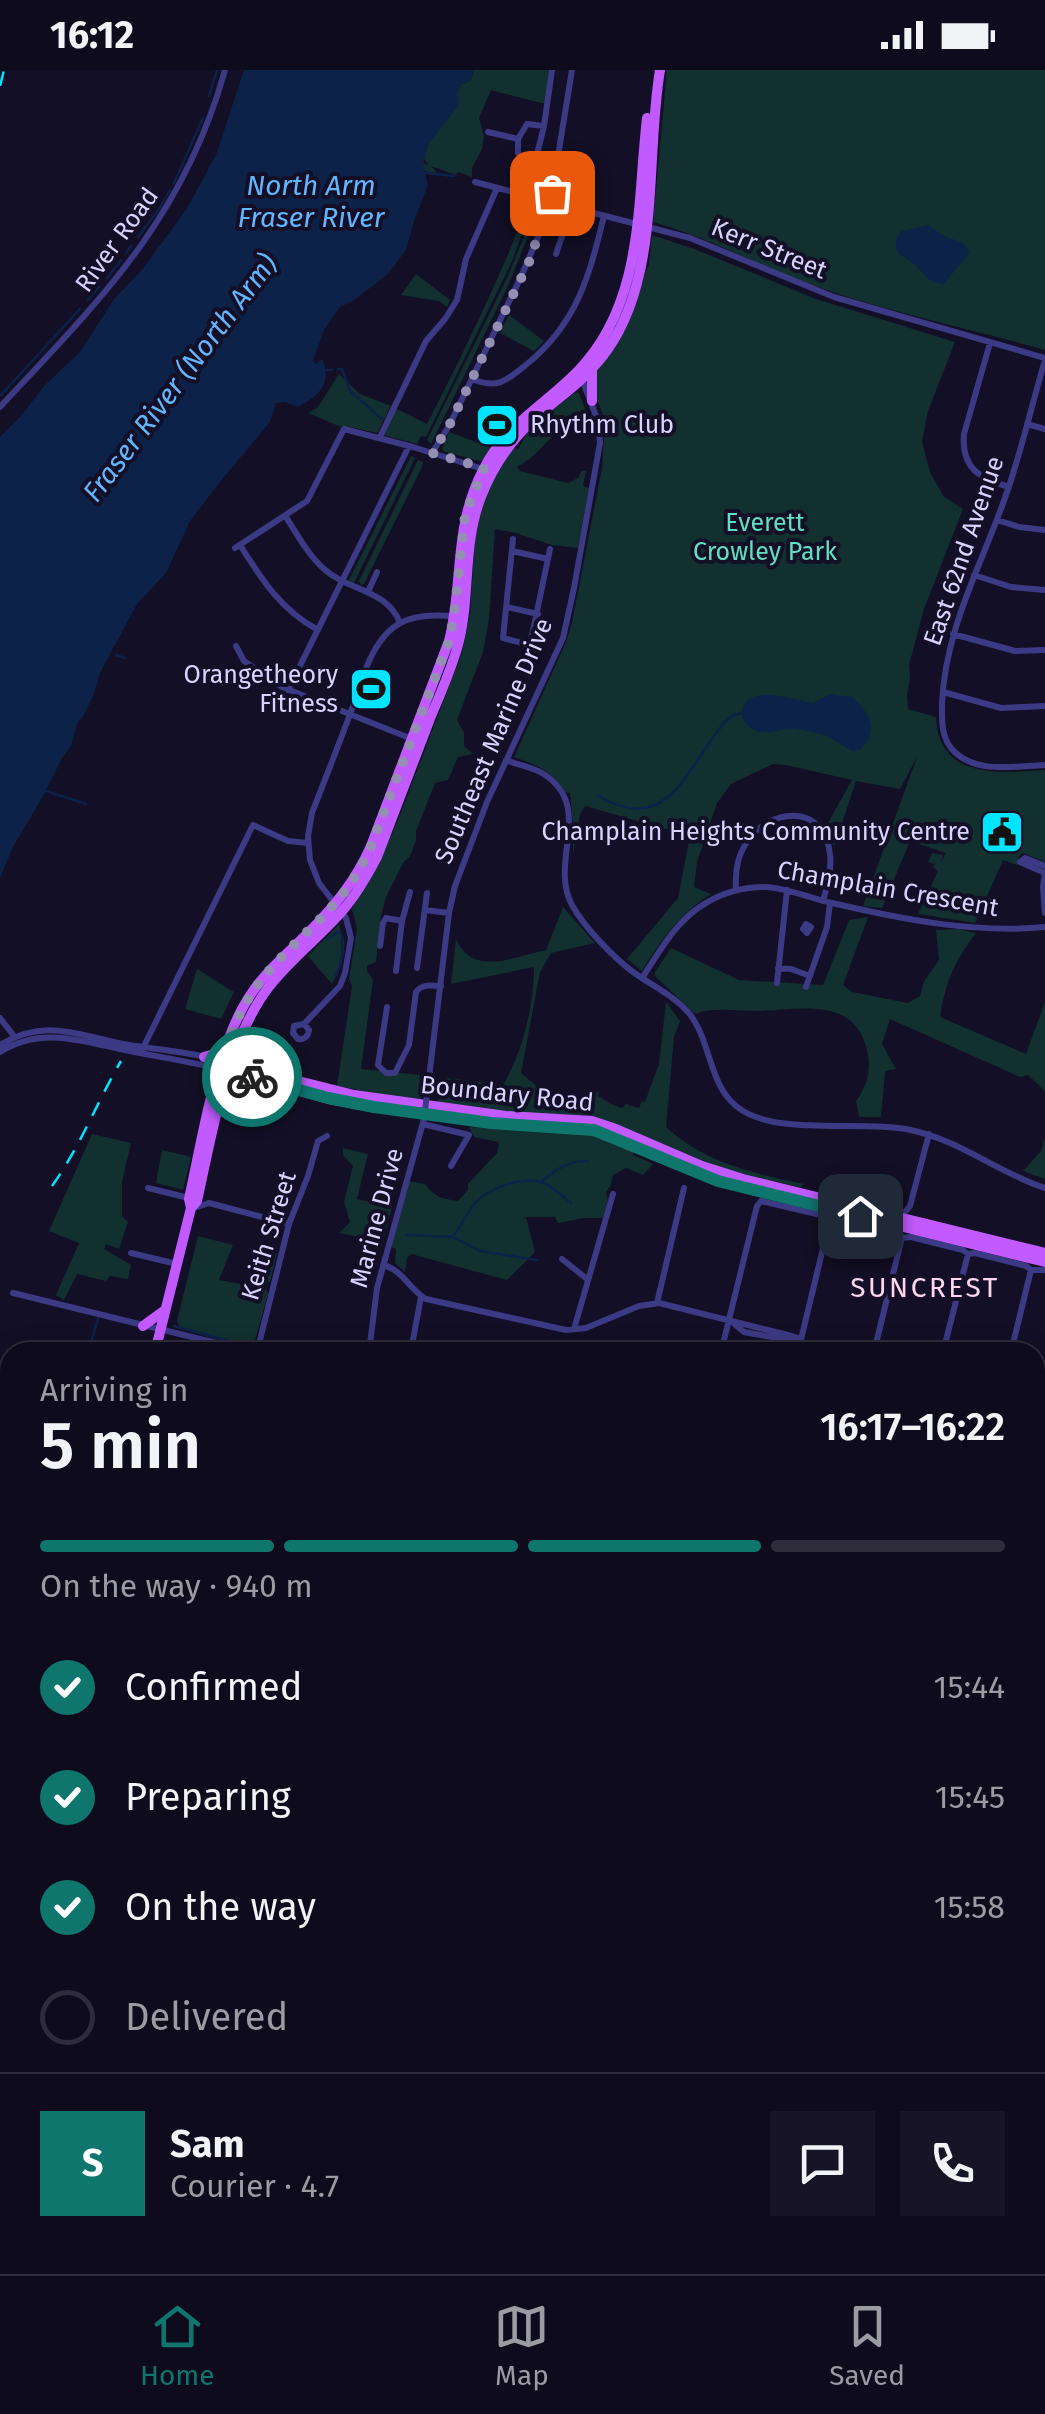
<!DOCTYPE html>
<html lang="en">
<head>
<meta charset="utf-8">
<style>
	:root { --surface:#0e0b1c; --page:#171425; --text:#f1f3f6; --muted:#9b9ba3; --line:#2e2b3b; --accent:#0f766e }
	body { margin:0; font-family:"Fira Sans",sans-serif; background:var(--page); color:var(--text); height:100vh; display:flex; flex-direction:column; font-size:38px; white-space:nowrap }
	* { box-sizing:border-box; margin:0 }
	p { font-size:32px; color:var(--muted) }
	.icon { flex:none; width:55px; height:55px; fill:none; stroke:currentColor; stroke-width:2; stroke-linecap:round; stroke-linejoin:round }
	.map { position:relative; flex:1; overflow:hidden }
	.side { position:absolute; left:0px; top:1272px; width:1045px; height:932px; display:flex; flex-direction:column; background:var(--surface); border-radius:30px 30px 0 0; box-shadow:0 5px 25px #0003,0 0 0 2px var(--line) }
	.side>* { flex:none }
	.pin { position:absolute; display:grid; place-items:center; width:85px; height:85px; color:#fff; margin:-42px; border-radius:20px; box-shadow:0 5px 15px #0006 }
	.courier { position:absolute; display:grid; place-items:center; width:100px; height:100px; margin:-50px; border:8px solid #0f766e; border-radius:50%; background:#fff; color:#222; box-shadow:0 2px 12px #0007 }
	.headline em { font-style:normal; font-weight:600 }
	.headline div { display:flex; flex-direction:column-reverse }
	.headline { display:flex; align-items:center; justify-content:space-between; height:170px; padding:0 40px }
	h1 { font-size:65px; font-weight:600; line-height:75px }
	.bar { display:grid; grid-template-columns:repeat(4,1fr); gap:15px 10px; align-content:center; height:120px; padding:0 40px }
	.bar i { height:12px; border-radius:8px; background:var(--line) }
	.bar .on { background:var(--accent) }
	.bar p { grid-column:span 4 }
	.line { display:flex; align-items:center; gap:25px; padding:0 40px; border-top:2px solid var(--line) }
	.line div { flex:1 }
	.round { display:grid; place-items:center; flex:none; width:105px; height:105px; border-radius:0px; background:var(--page) }
	ol { padding:0 40px; list-style:none }
	li { display:flex; align-items:center; gap:30px; height:110px }
	li p { margin-inline-start:auto }
	li .icon { padding:10px; border-radius:50%; background:var(--accent); color:#fff; stroke-width:4 }
	li:last-child { color:var(--muted) }
	li i { width:55px; height:55px; border:5px solid var(--line); border-radius:50% }
	.status { display:flex; justify-content:space-between; align-items:center; height:70px; padding:0 50px; background:var(--surface); direction:ltr }
	.status svg { height:28px; fill:currentColor }
	.menu { display:flex; justify-content:space-around; align-items:center; height:140px; border-top:2px solid var(--line); background:var(--surface); font-size:28px; color:var(--muted) }
	.menu a { display:grid; justify-items:center; gap:5px }
	.menu .on { color:var(--accent) }
	.map>svg:first-child { display:block }
	.green { fill:#12302f }
	.water { fill:#0c2248 }
	.lines { fill:none; stroke-linecap:round; stroke-linejoin:round }
	.stream { stroke:#0c2248; stroke-width:2.5 }
	.minor { stroke:#3d3a85; stroke-width:6 }
	.major { stroke:#c25bff; stroke-width:10 }
	.rail { stroke:#00e5ff; stroke-width:2.5; stroke-dasharray:15 12; stroke-linecap:butt }
	.minor-bridge { stroke:#3d3a85; stroke-width:6 }
	.done { stroke:#948fb3; stroke-width:10; stroke-dasharray:0 18 }
	.route { stroke:#0f766e; stroke-width:12 }
	.labels { text-anchor:middle; dominant-baseline:central; stroke-width:8; stroke-linejoin:round; paint-order:stroke }
	.street-label { font-size:25px; fill:#d9d4ff; stroke:#130f26 }
	.poi-label { font-size:25px; fill:#d9d4ff; stroke:#130f26; text-anchor:end }
	.park-label { font-size:25px; fill:#5fe0c0; stroke:#130f26 }
	.water-label { font-size:28px; font-style:italic; fill:#62b6ff; stroke:#130f26 }
	.neighbourhood-label { font-size:28px; letter-spacing:2.5px; fill:#ffd6f0; stroke:#130f26 }
</style>
</head>
<body>
<div class="status"><b>16:12</b><svg viewBox="0 0 49 12"><path d="M0 12V9h3v3zM5 12V6h3v6zM10 12V3h3v9zM15 12V0h3v12zM26 1h20v11H26zM47 4h2v5h-2z"/></svg></div>
<div class="map">
<svg width="1045" height="2204" viewBox="0 0 1045 2204">
	<rect width="100%" height="100%" fill="#130f26"/>
	<path class="green" d="M473,0h76l-4,34 -54,-14 -12,28 5,18 -2,13 -10,19v9l-14,-5 -2,3 -25,-9 6,7 -13,-2 -17,-8 -1,-18 27,-50 5,-2 4,3 13,-14 3,1c-9,26 -39,49 -36,79l6,3 -5,-8c4,-20 18,-46 34,-59v-6l4,-8c8,-1 12,-6 12,-14z
		M667,0h378v280c-73,-21 -149,-36 -221,-61 -58,-19 -111,-50 -171,-67z
		M528,135l4,1 -19,53 -87,178 -5,-1 -4,8 -33,-9 11,-27 32,16c37,-72 72,-144 101,-219z
		M536,137l2,5 -31,76 -76,156 -4,-4 81,-164z
		M652,165l45,15 119,49 139,43 -27,69 -6,31 8,30 14,25 19,12 -39,100 -15,56 1,12 -3,20 1,12 28,8c3,63 63,56 109,53v92l-22,-9 -4,3 -2,9 -14,-5 -28,63 -57,-9 20,-43 -5,-4 1,-3 -6,-2 4,-9 11,2 -2,7 5,-9 -36,-12 -28,67 -19,-2 54,-149 -17,32 -44,-8 -21,63 -2,1 -8,-17 27,-48 -66,-15 -13,-1 -42,20 -14,19 -20,59 -3,25 17,7c-32,20 -49,45 -69,77l-15,-12 51,-61 12,-62 -105,-30 -5,8 -7,40v-30l-3,-31 -5,-1c-12,-21 -29,-27 -51,-35l52,-115 6,-19 30,-155 3,-47 -9,-25v-23l29,-44 24,-65z
		M416,204l34,26 -3,7 -8,-6 -38,-6z
		M509,245l35,26 -10,10 -34,-18z
		M339,304l21,20 31,12 -14,27 -31,-7 -5,1 -33,-14 10,-6z
		M576,322l3,1 8,21c-34,10 -42,39 -70,53l3,4 48,12 10,-5 4,-7h4l-3,15 6,2 -11,60 -26,-3 -36,-12 -21,-4 -6,90 -6,33 -26,68 7,13v13l9,8 -15,3 -10,23 -13,3 -19,48v9l-6,16 -7,7 -17,34 -5,19 -5,46 -9,4v5l6,9 -12,89 61,6 -2,27 -83,-16 15,-100 -3,-7 8,-50 -5,-20 43,-81 67,-175 8,-39 6,-89 16,-45 21,-32 5,1 12,-21z
		M449,362l43,16 -8,12 -4,1 -35,-9 -3,-3z
		M411,386l4,2 -61,125 -5,-3z
		M418,390l5,2 -1,5 -58,117 -3,1 -2,-4z
		M563,837l32,36 -44,10 -11,19 -19,101 19,16 40,11 19,-9 -1,5 13,8 11,4 4,-4 13,4 3,-7 3,1 14,-38 7,-62 14,19 -6,16 -8,90c39,36 87,46 138,57l-4,3 -55,-12 -58,-19 -171,-43 -80,-8 10,-27 57,7c20,-34 31,-80 31,-118l-83,17 5,-45c16,38 58,18 90,11z
		M868,847l-25,68 9,7 56,11 12,-7 4,-15 15,-21 -3,-30 22,-1 18,4c-22,29 -30,48 -36,84l86,37 19,-52v89l-17,-16 -8,2 -130,-58 -8,25 14,25 -11,2 -4,46h-22l-3,-16c11,-15 16,-32 11,-51 -13,-55 -68,-40 -111,-39 -20,0 -43,-4 -61,3l-40,-38v-4l16,-24 68,32 84,5 26,-65z
		M339,854c5,20 3,41 -7,60l-24,-28z
		M197,899l37,23 -13,27 -36,-10z
		M469,1057l113,5 24,6 27,11v6l20,9 -10,11 -17,-7 -13,7 -3,12 -4,5 2,8 -5,18h-19l-26,5 -3,-6h-29l9,35 -28,28 -96,-26 -4,4 -2,14 -10,-9 1,-14 -5,-2 18,-66 16,3c9,13 18,15 33,17l10,-11v-6l29,-31 2,-11 -25,-5z
		M92,1064l39,9 -9,39v34l6,6 -9,27 -13,-5 -2,5 27,16 -3,14 -18,-3 -4,5 -29,-7 -13,26 -8,-5 23,-52 -30,-12z
		M1045,1068v41l-22,-8 18,-20z
		M343,1078l25,6 -11,45 35,8 -9,35 -44,-9 11,-11 -6,-20 9,-36 -10,-11z
		M162,1080l29,7 -8,33 -27,-7z
		M198,1166l35,9 -14,35 47,9 2,5 -14,50 -4,5 -69,-20 -4,-8z
		M259,1180l18,3 -7,29 -14,-2z
		M0,1307l10,2v298l-10,-3z
		M1035,1328l10,3v419l-10,-2z
		M0,1623l10,2v48l-10,21z
		M0,1842l10,3v310l-10,-8z"/>
	<path class="water" d="M244,0h229c0,9 -4,13 -12,14l-4,8 2,13 -31,40 -5,19 5,21 -14,36 -8,29 -18,24 -35,27 -13,6 -16,23 -11,31 4,3 3,-5 3,2c9,23 -5,36 -25,46l-13,-5 -9,1 -6,19 -46,55 -34,44 -24,52 -29,31 -37,69 -6,21 -12,25 -4,2 -7,25 -9,12 -16,33 -33,56 -13,31v-441l20,-20 25,-32 35,-33 34,-53 27,-28 45,-61 30,-55z
		M929,155c4,3 7,6 12,9 11,8 25,4 28,19l-25,31c-16,-1 -17,-8 -28,-18 -14,-13 -28,-11 -15,-35z
		M831,624l21,3c17,15 28,32 9,52l-8,2c-10,-4 -18,-12 -28,-16 -6,-2 -24,-5 -31,-6 -13,-1 -28,7 -40,1 -7,-4 -13,-11 -12,-19 3,-28 55,-11 71,-8z"/>
	<g class="lines">
		<path class="stream" d="M209,26l8,-26
			M426,103l28,3
			M174,113l29,-65
			M138,167l23,-31 9,-16
			M126,183l5,-7
			M107,208l14,-18
			M88,230l11,-13
			M338,299h4l8,22 32,28
			M327,300h5
			M1,325l79,-86
			M116,585l9,3
			M46,721l40,13
			M597,725c71,44 90,-28 127,-72l9,-8 9,-2
			M327,869l11,-7
			M336,906c5,-13 11,-33 4,-44
			M541,1112c14,-12 28,-22 47,-21
			M407,1165l46,2 27,14 57,9
			M453,1167c8,-11 14,-24 22,-34 12,-14 44,-25 61,-22 13,2 25,14 35,22
			M174,1256l77,21
			M88,1282l10,-33
			M266,1282h4
			M0,1306l10,3
			M0,1497l10,8
			M0,1863l10,3
			M1,2136l9,6"/>
		<path class="minor" d="M488,62l30,7 9,-15 17,2
			M518,83v-14
			M475,112l215,56 144,59 211,61
			M527,125l17,-69 8,-56
			M556,184l16,-47
			M990,273l-26,91c-3,35 16,44 45,53
			M1045,290c-13,44 -23,89 -38,132 -24,71 -62,135 -65,212 0,16 -1,31 9,44 22,27 63,18 94,17
			M472,309c26,11 35,1 55,-15 51,-42 62,-88 77,-148
			M0,337c101,-108 184,-189 225,-337
			M1027,354l18,5
			M380,367l46,-96 19,-22 12,-19 9,-41 31,-71
			M432,383l17,-27 71,-147 22,-51 10,-35 20,-123
			M286,447c11,17 22,38 38,52 24,22 63,20 76,54
			M997,450l22,7 26,3
			M513,469l-10,99 27,7 20,-96
			M240,475c22,35 41,65 78,85
			M235,478l72,-47 37,-72 69,18 73,23
			M512,481l36,8
			M974,505l37,12 34,3
			M368,522l9,-20
			M507,537l31,7
			M953,564l62,17 30,-1
			M236,576l8,15 38,26 130,52
			M288,620l121,-244
			M943,622l58,16 44,-2
			M506,690c12,5 25,7 36,13 54,33 6,88 30,132 12,22 41,52 61,67 18,13 40,23 55,40 23,27 20,71 48,94 37,31 122,14 170,23 53,10 90,43 139,59
			M1045,803l-25,-11 5,-4 20,8
			M1045,803l-2,14 2,26
			M736,820c-1,-16 0,-31 9,-45 23,-38 79,-43 85,9 2,16 -3,32 -7,47
			M425,840l24,3
			M806,854l5,3 -4,6 -4,-4z
			M380,876l3,-23 3,-5 16,3
			M417,898l10,-75
			M778,898l13,1 19,7
			M396,901l6,-50 8,-29
			M642,908c18,-27 35,-59 64,-75 18,-11 38,-16 59,-16 23,1 44,11 67,16 69,16 143,31 213,24
			M777,913l10,-93
			M806,917l21,-60 3,-24
			M387,937l-9,58 8,8h9l14,-28 7,-53c6,-8 15,-7 25,-6
			M0,948l14,18
			M304,954l5,6c-1,7 -5,10 -11,9l-5,-6 1,-7 10,-2 36,-38 5,-13 6,-35 -5,-20 -27,-35 -9,-23 -2,-24 4,-23c12,-31 25,-64 37,-96 11,-28 19,-71 45,-90 17,-13 41,-12 61,-11
			M0,975c46,-29 82,-8 129,0 25,4 51,6 77,12
			M0,982c40,-25 78,-12 120,-3 33,7 67,12 100,20
			M141,982l112,-227 35,16 20,2
			M427,1024l22,-181 6,-27 32,-84 76,-164 11,-50 26,-145 -2,-22 -17,-44
			M423,1054l46,11 -18,31
			M148,1118l41,10
			M194,1138l15,-5 80,21
			M901,1147l9,-11 19,-72
			M131,1183l46,11
			M562,1189l25,20
			M383,1195c20,5 26,24 43,34l140,31 20,-2 53,-22 20,-3 125,31 14,4 3,4
			M13,1223l240,59
			M657,1233l27,-115
			M732,1252l12,10 110,20
			M574,1259l39,-135
			M412,1275l9,-48
			M257,1282l32,-128 19,-48 10,-35 9,-5
			M369,1282l8,-64 47,-169
			M721,1282l36,-146 4,-5 64,15c23,7 57,7 77,22l9,-1 52,13 5,4 7,-1 51,13 5,4h14
			M798,1282l32,-133
			M874,1282l28,-115
			M943,1282l25,-98
			M1011,1282l20,-82
			M1035,1326l10,3
			M0,1607l10,3
			M0,1616l10,3
			M1035,1752l10,2
			M1035,1845l10,2
			M1035,1939l10,2
			M1035,2028l10,-40
			M1035,2126l10,2
			M0,2151l10,8
			M55,2195l12,9
			M414,2195l30,8
			M927,2195l38,9
			M110,2204l5,-9
			M196,2204l3,-9
			M269,2204l2,-9
			M353,2204l2,-9
			M502,2204l2,-9
			M574,2204l2,-9
			M646,2204l2,-9
			M719,2204l2,-9
			M785,2204l2,-9"/>
		<path class="major" d="M592,331v-31
			M243,967c-1,14 3,24 15,32
			M204,987l13,-4 9,-9
			M227,993l127,32 152,21 86,5 24,8 86,37 41,13 302,74
			M225,1000l104,29 45,8 117,16 103,7 124,51 327,81
			M191,1138l-2,-9c14,-63 27,-153 62,-205 16,-24 38,-42 58,-62 26,-26 47,-52 62,-86l78,-205c15,-60 4,-113 34,-171 24,-47 61,-64 95,-99 66,-68 59,-166 69,-253
			M143,1256l22,-16
			M155,1282l36,-144 6,-7c15,-67 29,-157 71,-213 22,-29 52,-51 75,-78 14,-16 24,-34 34,-53 18,-47 36,-94 54,-141 10,-23 20,-46 27,-71 13,-49 4,-100 23,-148 11,-29 28,-54 50,-75 27,-25 55,-41 77,-73 53,-77 37,-189 52,-279
			M0,1707l10,-20
			M0,1726l10,-21"/>
		<path class="rail" d="M0,16l4,-16
			M52,1116c28,-39 45,-84 69,-125"/>
		<path class="minor-bridge" d="M424,1049l3,-25"/>
	</g>
	<g class="lines">
		<path class="done" d="M252,1007l-32,-8c10,-36 23,-69 48,-97 40,-46 78,-67 103,-126l78,-205 5,-25 11,-101 19,-47 -52,-15 17,-27 81,-166 22,-67"/>
		<path class="route" d="M252,1007l76,21 46,9 117,16 103,7 124,51 142,35"/>
	</g>
	<defs>
		<g id="stadium-square" transform="scale(2.25)"><rect x="-9" y="-9" width="18" height="18" rx="4" fill="#00e5ff" stroke="#130f26"/><path d="M0-5a6.5 5 0 1 0 0 10a6.5 5 0 1 0 0-10ZM-3.5-1.8h7v3.6h-7Z" fill="#111"/></g>
		<g id="civic-square" transform="scale(2.25)"><rect x="-9" y="-9" width="18" height="18" rx="4" fill="#00e5ff" stroke="#130f26"/><path d="M-.6-6.5H3V-4.5H.6V-3L4-1V1h2V6H-6V1h2V-1L-.6-3ZM-1.2 2.5V6h2.4V2.5Z" fill="#111"/></g>
	</defs>
	<g fill-rule="evenodd">
		<use href="#stadium-square" x="497" y="355"/>
		<use href="#stadium-square" x="371" y="619"/>
		<use href="#civic-square" x="1002" y="762"/>
	</g>
	<g class="labels">
		<g class="street-label">
			<text transform="translate(117 170) rotate(-54)">River Road</text>
			<text transform="translate(769 179) rotate(22)">Kerr Street</text>
			<text transform="translate(964 481) rotate(-71)">East 62nd Avenue</text>
			<text transform="translate(494 671) rotate(-67)">Southeast Marine Drive</text>
			<text transform="translate(888 819) rotate(10)">Champlain Crescent</text>
			<text transform="translate(507 1024) rotate(6)">Boundary Road</text>
			<text transform="translate(377 1148) rotate(-75)">Marine Drive</text>
			<text transform="translate(269 1166) rotate(-73)">Keith Street</text>
		</g>
		<g class="poi-label">
			<text x="530" y="355" text-anchor="start">Rhythm Club</text>
			<text x="338" y="605">Orangetheory<tspan x="338" dy="29">Fitness</tspan></text>
			<text x="970" y="762">Champlain Heights Community Centre</text>
		</g>
		<g class="park-label">
			<text x="765" y="453">Everett<tspan x="765" dy="29">Crowley Park</tspan></text>
		</g>
		<g class="water-label">
			<text x="311" y="115">North Arm<tspan x="311" dy="32">Fraser River</tspan></text>
			<text transform="translate(180 308) rotate(-53)">Fraser River (North Arm)</text>
		</g>
		<g class="neighbourhood-label">
			<text x="925" y="1217">SUNCREST</text>
		</g>
	</g>
</svg>
<div class="pin" style="left:552px;top:123px;background:#ea580c"><svg class="icon" aria-label="bag" viewBox="0 0 24 24"><path d="M5 8h14l-1 12H6zM9 8a3 3 0 0 1 6 0"/></svg></div>
<div class="pin" style="left:860px;top:1146px;background:#1f2937"><svg class="icon" aria-label="home" viewBox="0 0 24 24"><path d="M3 11l9-7 9 7M6 9v11h12V9"/></svg></div>
<div class="courier" style="left:252px;top:1007px"><svg class="icon" aria-label="bike" viewBox="0 0 24 24"><circle cx="6" cy="16" r="4"/><circle cx="18" cy="16" r="4"/><path d="M6 16l4-8h5l3 8M10 8l3 8H6M13 5h3"/></svg></div>
<section class="side">
<div class="headline"><div><h1>5 min</h1><p>Arriving in</p></div><em>16:17–16:22</em></div>
<div class="bar"><i class="on"></i><i class="on"></i><i class="on"></i><i></i><p>On the way · 940 m</p></div>
<ol>
<li><svg class="icon" aria-label="check" viewBox="0 0 24 24"><path d="M5 12l5 5 9-10"/></svg>Confirmed<p>15:44</p></li>
<li><svg class="icon" aria-label="check" viewBox="0 0 24 24"><path d="M5 12l5 5 9-10"/></svg>Preparing<p>15:45</p></li>
<li><svg class="icon" aria-label="check" viewBox="0 0 24 24"><path d="M5 12l5 5 9-10"/></svg>On the way<p>15:58</p></li>
<li><i></i>Delivered</li>
</ol>
<div class="line" style="height:180px"><b class="round" style="background:var(--accent);color:#fff">S</b><div><b>Sam</b><p>Courier · 4.7</p></div><a class="round"><svg class="icon" aria-label="chat" viewBox="0 0 24 24"><path d="M4 5h16v11H9l-5 4z"/></svg></a><a class="round"><svg class="icon" aria-label="phone" viewBox="0 0 24 24"><path d="M5 4h4l2 5-3 2q2 4 5 5l2-3 5 2v4C11 20 4 13 5 4z"/></svg></a></div>
</section>
</div>
<nav class="menu">
<a class="on"><svg class="icon" aria-label="home" viewBox="0 0 24 24"><path d="M3 11l9-7 9 7M6 9v11h12V9"/></svg>Home</a>
<a><svg class="icon" aria-label="map" viewBox="0 0 24 24"><path d="M3 6l6-2 6 2 6-2v14l-6 2-6-2-6 2zM9 4v14M15 6v14"/></svg>Map</a>
<a><svg class="icon" aria-label="saved" viewBox="0 0 24 24"><path d="M7 4h10v16l-5-4-5 4z"/></svg>Saved</a>
</nav>
</body>
</html>
